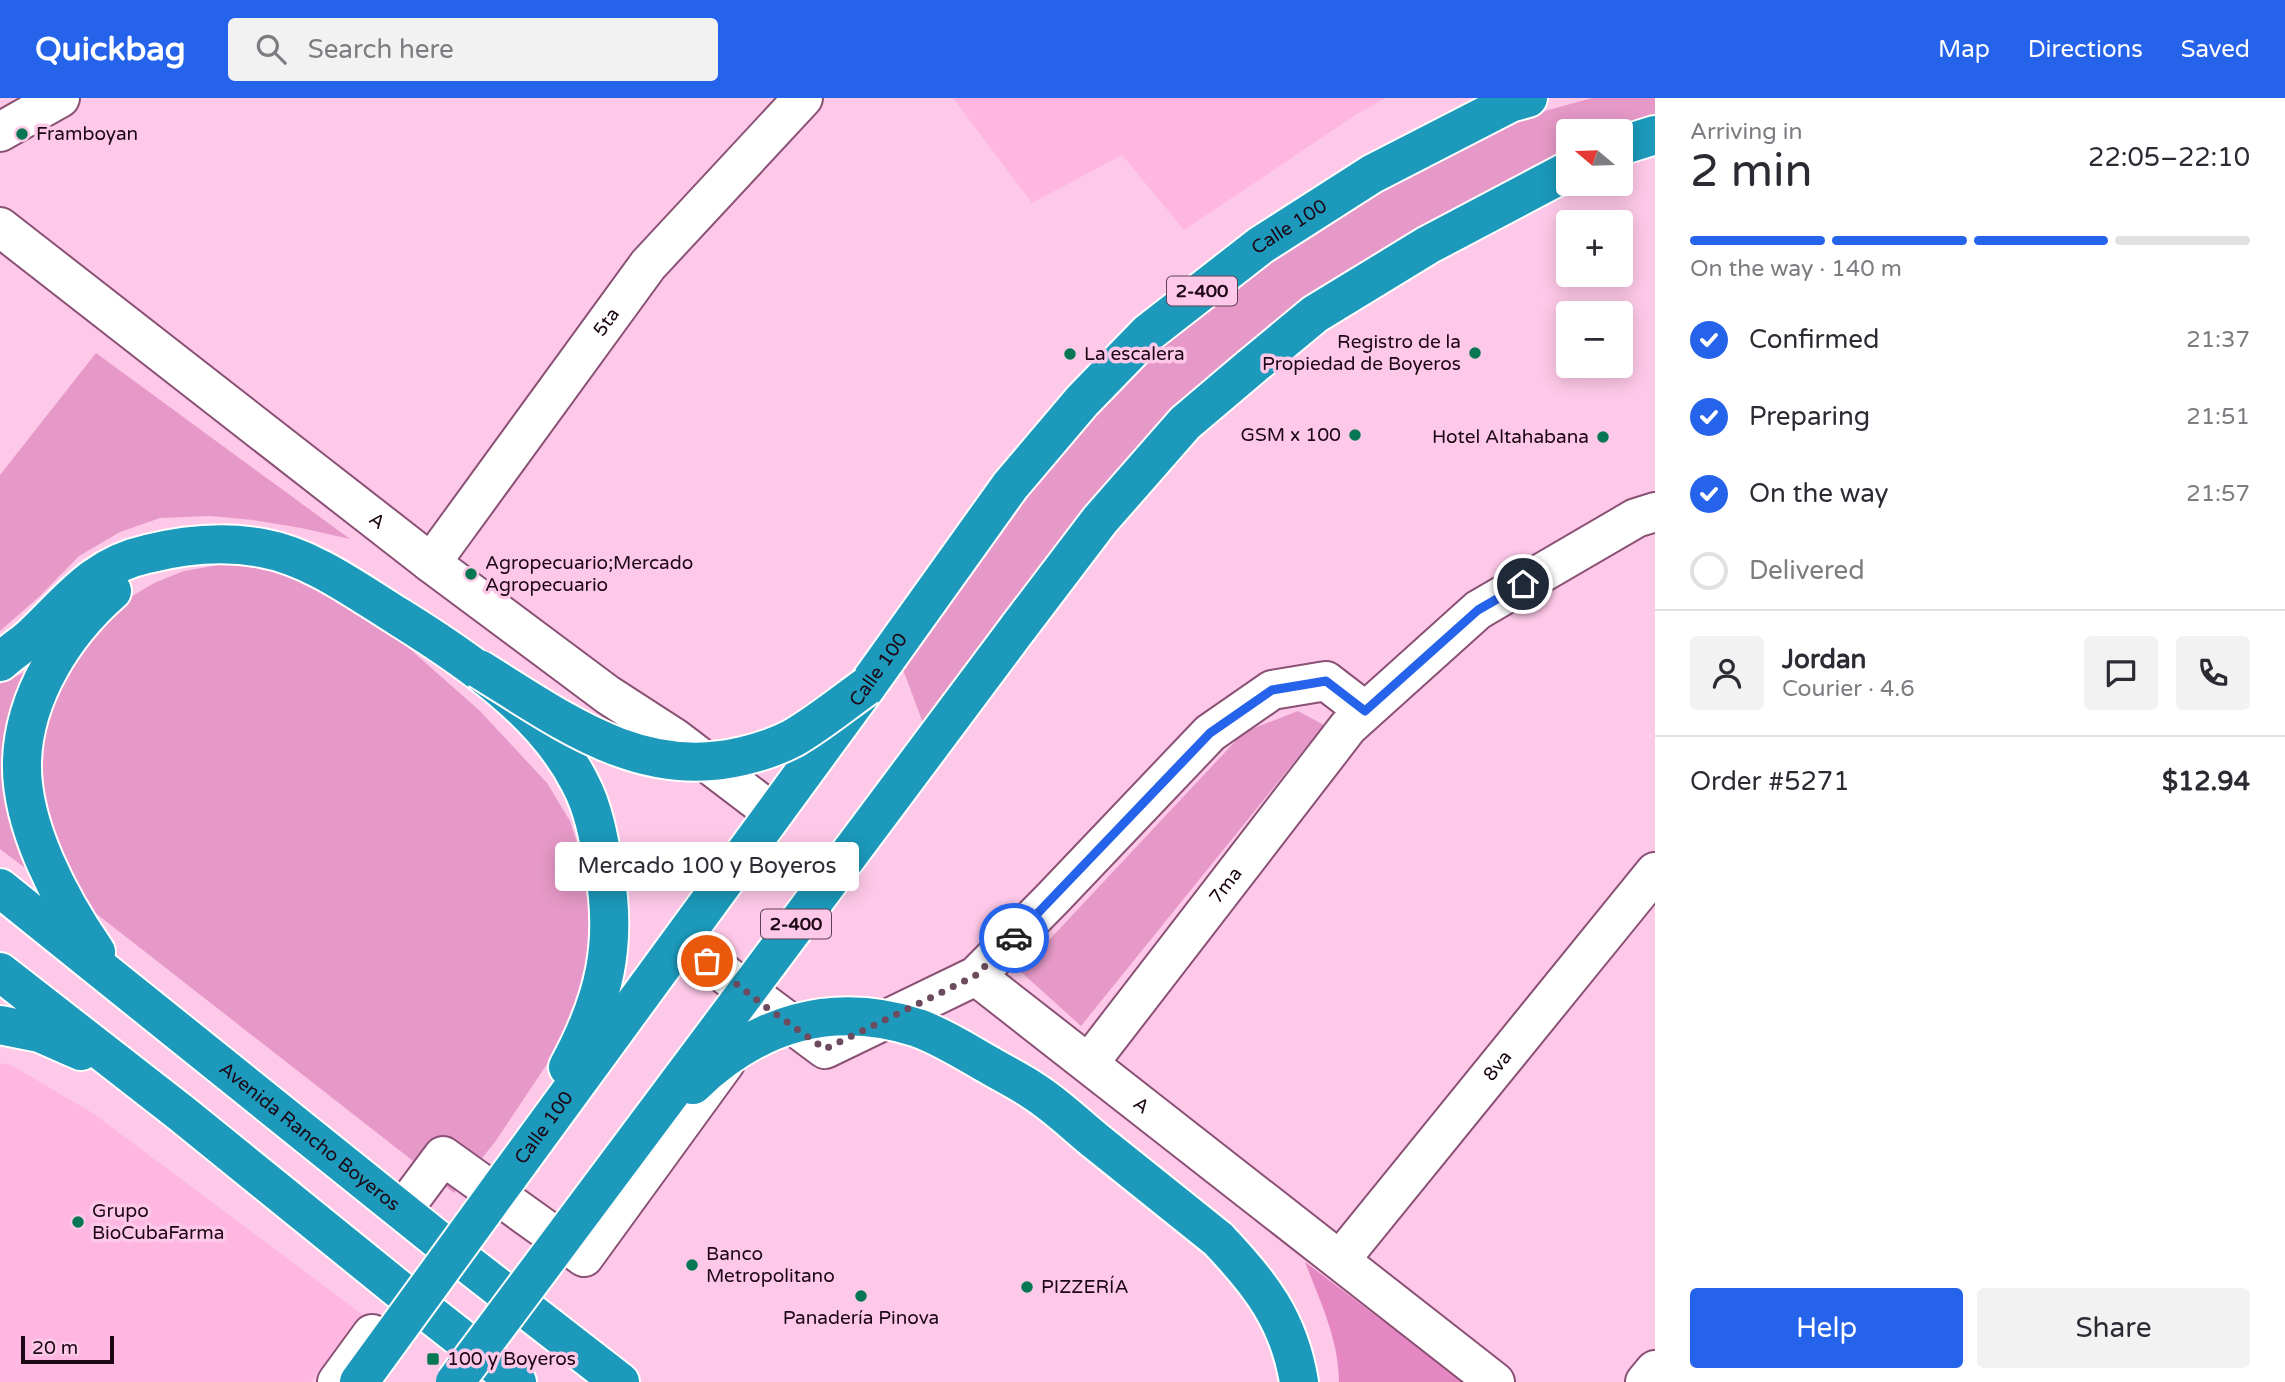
<!DOCTYPE html>
<html lang="en">
<head>
<meta charset="utf-8">
<style>
	:root { --surface:#fff; --page:#f2f2f3; --text:#2b2b33; --muted:#7c7c81; --line:#e1e1e2; --accent:#2563eb }
	body { margin:0; font-family:"Varela Round",sans-serif; background:var(--page); color:var(--text); height:100vh; display:flex; flex-direction:column; font-size:26px; white-space:nowrap }
	* { box-sizing:border-box; margin:0 }
	p { font-size:23px; color:var(--muted) }
	.icon { flex:none; width:38px; height:38px; fill:none; stroke:currentColor; stroke-width:2; stroke-linecap:round; stroke-linejoin:round }
	.map { position:relative; flex:1; overflow:hidden }
	.sheet { display:flex; flex-direction:column; background:var(--surface); width:630px }
	.sheet>* { flex:none }
	.needle { width:46px; rotate:289deg }
	.buttons { position:absolute; left:1556px; top:21px; display:grid; gap:14px }
	.buttons a { display:grid; place-items:center; width:77px; height:77px; border-radius:7px; background:var(--surface); box-shadow:0 4px 18px #0003; font-size:35px }
	.scale { position:absolute; left:21px; bottom:18px; width:93px; box-sizing:border-box; padding-left:7px; border:4px solid #1d0715; border-top:0; font-size:19px; line-height:24px; white-space:nowrap; color:#1d0715; -webkit-text-stroke:5px #fec9e8; paint-order:stroke }
	.pin { position:absolute; display:grid; place-items:center; width:60px; height:60px; color:#fff; margin:-30px; border:4px solid #fff; border-radius:50%; box-shadow:0 2px 7px #0007 }
	.courier { position:absolute; display:grid; place-items:center; width:70px; height:70px; margin:-35px; border:5px solid #2563eb; border-radius:50%; background:#fff; color:#222; box-shadow:0 2px 9px #0007 }
	.bubble { position:absolute; height:49px; border-radius:7px; background:var(--surface); box-shadow:0 4px 18px #0003; font-size:23px; font-weight:600; line-height:49px; text-align:center }
	.summary em { font-style:normal; font-weight:600 }
	.summary div { display:flex; flex-direction:column-reverse }
	.summary { display:flex; align-items:center; justify-content:space-between; height:119px; padding:0 35px }
	h1 { font-size:46px; font-weight:600; line-height:52px }
	.bar { display:grid; grid-template-columns:repeat(4,1fr); gap:10px 7px; align-content:center; height:84px; padding:0 35px }
	.bar i { height:9px; border-radius:5px; background:var(--line) }
	.bar .on { background:var(--accent) }
	.bar p { grid-column:span 4 }
	.line { display:flex; align-items:center; gap:18px; padding:0 35px; border-top:2px solid var(--line) }
	.line div { flex:1 }
	.round { display:grid; place-items:center; flex:none; width:74px; height:74px; border-radius:7px; background:var(--page) }
	ol { padding:0 35px; list-style:none }
	li { display:flex; align-items:center; gap:21px; height:77px }
	li p { margin-inline-start:auto }
	li .icon { padding:7px; border-radius:50%; background:var(--accent); color:#fff; stroke-width:4 }
	li:last-child { color:var(--muted) }
	li i { width:38px; height:38px; border:4px solid var(--line); border-radius:50% }
	.cta { display:flex; gap:14px; margin-top:auto; padding:14px 35px }
	.cta a { flex:1; height:80px; border-radius:7px; background:var(--accent); color:#fff; font-size:28px; font-weight:600; line-height:80px; text-align:center }
	.cta a+a { background:var(--page); color:var(--text) }
	header { display:flex; align-items:center; gap:42px; box-sizing:border-box; height:98px; padding:0 35px; background:var(--accent); color:#fff }
	header strong { font-size:33px }
	nav { display:flex; gap:38px; margin-inline-start:auto; font-size:24px }
	.search { width:490px; height:63px; background:var(--page); display:flex; align-items:center; gap:18px; box-sizing:border-box; padding:0 24px; border-radius:7px; color:var(--muted); font-size:26px }
	main { display:flex; flex:1; min-height:0 }
	.map>svg:first-child { display:block }
	.built { fill:#ffb7e2 }
	.green { fill:#e699c8 }
	.forest { fill:#e587c2 }
	.lines { fill:none; stroke-linecap:round; stroke-linejoin:round }
	.minor-casing { stroke:#8a5175; stroke-width:42 }
	.highway-casing { stroke:#fff; stroke-width:42 }
	.minor { stroke:#fff; stroke-width:38 }
	.highway { stroke:#1c99bb; stroke-width:38 }
	.highway-bridge-casing { stroke:#fff; stroke-width:42; stroke-linecap:butt }
	.highway-bridge { stroke:#1c99bb; stroke-width:38 }
	.done { stroke:#6c4b5f; stroke-width:7; stroke-dasharray:0 12.6 }
	.route { stroke:#2563eb; stroke-width:9 }
	.poi-dot { fill:#067752; stroke:#fec9e8; stroke-width:2.5 }
	.labels { text-anchor:middle; dominant-baseline:central; stroke-width:7; stroke-linejoin:round; paint-order:stroke }
	.shield { fill:#fec9e8; stroke:#604154; stroke-width:2 }
	.shield-label { font-size:18px; font-weight:bold; fill:#1d0715 }
	.poi-label { font-size:19px; fill:#1d0715; stroke:#fec9e8; text-anchor:start }
	.street-label { font-size:19px; fill:#1d0715; stroke:#fec9e8 }
</style>
</head>
<body>
<header>
<strong>Quickbag</strong>
<div class="search"><svg class="icon" aria-label="search" viewBox="0 0 24 24"><circle cx="10" cy="10" r="6"/><path d="M15 15l6 6"/></svg>Search here</div>
<nav><a>Map</a><a>Directions</a><a>Saved</a></nav>
</header>
<main>
<div class="map">
<svg width="1655" height="1284" viewBox="0 0 1655 1284">
	<rect width="100%" height="100%" fill="#fec9e8"/>
	<path class="built" d="M953,0h433l-29,16 -173,116 -62,-75 -90,48z
		M0,965l11,2 80,47 271,202 -51,68h-311z"/>
	<path class="green" d="M1592,0h63v19l-45,14h-42v21l-157,81 -345,301 -143,189 -21,-56 122,-170 57,-68 80,-85 112,-87 103,-66 140,-72z
		M96,255l254,186 -49,-11 -48,-8 -43,-4 -50,2 -40,14 -41,24 -39,40 -40,35v-156z
		M224,466l33,2 39,11 48,23 67,50 69,61 67,72 23,38 14,43 4,39v38l-4,42 -25,63 -64,96 -41,51 -365,-285 -33,-59 -16,-57 -1,-40 21,-72 21,-33 48,-49 25,-15 30,-12z
		M29,572l-16,33 -7,31 23,137 -29,-22v-165z
		M1298,613l26,14 -243,301 -61,-55 224,-239z"/>
	<path class="forest" d="M1305,1164l159,120h-125c0,-42 -19,-81 -34,-120z"/>
	<g class="lines">
		<g class="minor-casing">
			<g id="minor">
				<path d="M0,34l60,-34"/>
				<path id="s1" d="M0,129l431,336 177,132 68,44 84,64"/>
				<path id="s2" d="M431,465l217,-298 155,-167"/>
				<path d="M707,863l118,88 151,-73 76,-77 158,-166 62,-43 54,-9 39,30"/>
				<path id="s3" d="M976,878l519,406"/>
				<path id="s4" d="M1089,965l259,-336 130,-117 158,-92 19,-6"/>
				<path d="M402,1113l41,-55 141,101 141,-194"/>
				<path id="s5" d="M1340,1162l315,-388"/>
				<path d="M337,1284l35,-48"/>
				<path d="M1645,1284l10,-12"/>
			</g>
		</g>
		<g class="highway-casing">
			<g id="highway">
				<path d="M1620,48l35,-11"/>
				<path d="M1018,530l82,-108 85,-97 66,-56 64,-53 113,-69 140,-74"/>
				<path d="M0,564c9,-8 19,-15 29,-23 38,-35 63,-73 118,-85 36,-9 78,-13 115,-6 50,9 95,43 137,69 66,41 145,94 181,166 14,26 19,57 24,86 14,75 0,132 -36,198"/>
				<path id="s6" d="M0,790l468,376 152,118"/>
				<path d="M96,854c-35,-51 -76,-126 -74,-191 2,-65 42,-128 90,-170"/>
				<path d="M0,874l181,141 221,179 115,90"/>
				<path d="M0,927l40,8 41,18"/>
				<path id="s7" d="M508,1079l359,-491 143,-200 72,-85 66,-68 113,-88 111,-71 138,-71 18,-5"/>
				<path d="M1218,1141c42,44 71,81 81,143"/>
			</g>
		</g>
		<use href="#minor" class="minor"/>
		<use href="#highway" class="highway"/>
		<g class="highway-bridge-casing">
			<path id="highway-bridge" d="M479,571c83,51 161,112 264,87 17,-4 35,-10 50,-18 26,-15 50,-35 74,-52
				M693,987c63,-61 139,-85 225,-57 25,9 48,24 71,37 15,9 32,17 46,27 22,14 42,34 62,50 41,33 81,65 121,97
				M359,1284l149,-205
				M455,1284l563,-754"/>
		</g>
		<use href="#highway-bridge" class="highway-bridge"/>
	</g>
	<g class="lines">
		<path class="done" d="M707,863l59,46 59,42 150,-73 39,-38"/>
		<path class="route" d="M1014,840l196,-205 62,-43 54,-9 39,30 113,-101 45,-26"/>
	</g>
	<g class="poi-dot">
		<circle cx="22" cy="36" r="7"/>
		<circle cx="1475" cy="255" r="7"/>
		<circle cx="1070" cy="256" r="7"/>
		<circle cx="1355" cy="337" r="7"/>
		<circle cx="1603" cy="339" r="7"/>
		<circle cx="471" cy="476" r="7"/>
		<circle cx="78" cy="1124" r="7"/>
		<circle cx="692" cy="1167" r="7"/>
		<circle cx="1027" cy="1189" r="7"/>
		<circle cx="861" cy="1198" r="7"/>
		<rect x="426" y="1254" width="14" height="14" rx="3.5"/>
	</g>
	<g class="labels">
		<g class="shield">
			<rect x="1167" y="178.5" width="70" height="29" rx="5"/>
			<rect x="761" y="811.5" width="70" height="29" rx="5"/>
		</g>
		<g class="shield-label">
			<text x="1202" y="193">2-400</text>
			<text x="796" y="826">2-400</text>
		</g>
		<g class="poi-label">
			<text x="36" y="36">Framboyan</text>
			<text x="1461" y="244" text-anchor="end">Registro de la<tspan x="1461" dy="22">Propiedad de Boyeros</tspan></text>
			<text x="1084" y="256">La escalera</text>
			<text x="1341" y="337" text-anchor="end">GSM x 100</text>
			<text x="1589" y="339" text-anchor="end">Hotel Altahabana</text>
			<text x="485" y="465">Agropecuario;Mercado<tspan x="485" dy="22">Agropecuario</tspan></text>
			<text x="92" y="1113">Grupo<tspan x="92" dy="22">BioCubaFarma</tspan></text>
			<text x="706" y="1156">Banco<tspan x="706" dy="22">Metropolitano</tspan></text>
			<text x="1041" y="1189">PIZZERÍA</text>
			<text x="861" y="1220" text-anchor="middle">Panadería Pinova</text>
			<text x="447" y="1261">100 y Boyeros</text>
		</g>
		<g class="street-label">
			<text stroke="none"><textPath href="#s7" startOffset="1237">Calle 100</textPath></text>
			<text stroke="none"><textPath href="#s2" startOffset="298">5ta</textPath></text>
			<text stroke="none"><textPath href="#s1" startOffset="478">A</textPath></text>
			<text stroke="none"><textPath href="#s7" startOffset="628">Calle 100</textPath></text>
			<text stroke="none"><textPath href="#s4" startOffset="224">7ma</textPath></text>
			<text stroke="none"><textPath href="#s5" startOffset="250">8va</textPath></text>
			<text stroke="none"><textPath href="#s3" startOffset="210">A</textPath></text>
			<text stroke="none"><textPath href="#s7" startOffset="61">Calle 100</textPath></text>
			<text stroke="none"><textPath href="#s6" startOffset="397">Avenida Rancho Boyeros</textPath></text>
		</g>
	</g>
</svg>
<div class="buttons">
<a><svg class="needle" viewBox="-14 -14 28 28"><path d="M0-13l5 13h-10z" fill="#e53935"/><path d="M0 13l5-13h-10z" fill="#7c7c81"/></svg></a>
<a>+</a>
<a>−</a>
</div>
<div class="scale">20 m</div>
<div class="pin" style="left:707px;top:863px;background:#ea580c"><svg class="icon" aria-label="bag" viewBox="0 0 24 24"><path d="M5 8h14l-1 12H6zM9 8a3 3 0 0 1 6 0"/></svg></div>
<div class="pin" style="left:1523px;top:486px;background:#1f2937"><svg class="icon" aria-label="home" viewBox="0 0 24 24"><path d="M3 11l9-7 9 7M6 9v11h12V9"/></svg></div>
<div class="courier" style="left:1014px;top:840px"><svg class="icon" aria-label="car" viewBox="0 0 24 24"><path d="M5 17H2v-5l4-1 3-4h7l3 4 3 1v5h-3M9 17h6M6 11h13"/><circle cx="7" cy="17" r="2"/><circle cx="17" cy="17" r="2"/></svg></div>
<div class="bubble" style="left:555px;top:744px;width:304px">Mercado 100 y Boyeros</div>
</div>
<section class="sheet">
<div class="summary"><div><h1>2 min</h1><p>Arriving in</p></div><em>22:05–22:10</em></div>
<div class="bar"><i class="on"></i><i class="on"></i><i class="on"></i><i></i><p>On the way · 140 m</p></div>
<ol>
<li><svg class="icon" aria-label="check" viewBox="0 0 24 24"><path d="M5 12l5 5 9-10"/></svg>Confirmed<p>21:37</p></li>
<li><svg class="icon" aria-label="check" viewBox="0 0 24 24"><path d="M5 12l5 5 9-10"/></svg>Preparing<p>21:51</p></li>
<li><svg class="icon" aria-label="check" viewBox="0 0 24 24"><path d="M5 12l5 5 9-10"/></svg>On the way<p>21:57</p></li>
<li><i></i>Delivered</li>
</ol>
<div class="line" style="height:126px"><a class="round"><svg class="icon" aria-label="person" viewBox="0 0 24 24"><circle cx="12" cy="8" r="4"/><path d="M4 21q1-7 8-7t8 7"/></svg></a><div><b>Jordan</b><p>Courier · 4.6</p></div><a class="round"><svg class="icon" aria-label="chat" viewBox="0 0 24 24"><path d="M4 5h16v11H9l-5 4z"/></svg></a><a class="round"><svg class="icon" aria-label="phone" viewBox="0 0 24 24"><path d="M5 4h4l2 5-3 2q2 4 5 5l2-3 5 2v4C11 20 4 13 5 4z"/></svg></a></div>
<div class="line" style="height:91px"><div>Order #5271</div><b>$12.94</b></div>
<div class="cta"><a>Help</a><a>Share</a></div>
</section>
</main>
</body>
</html>
